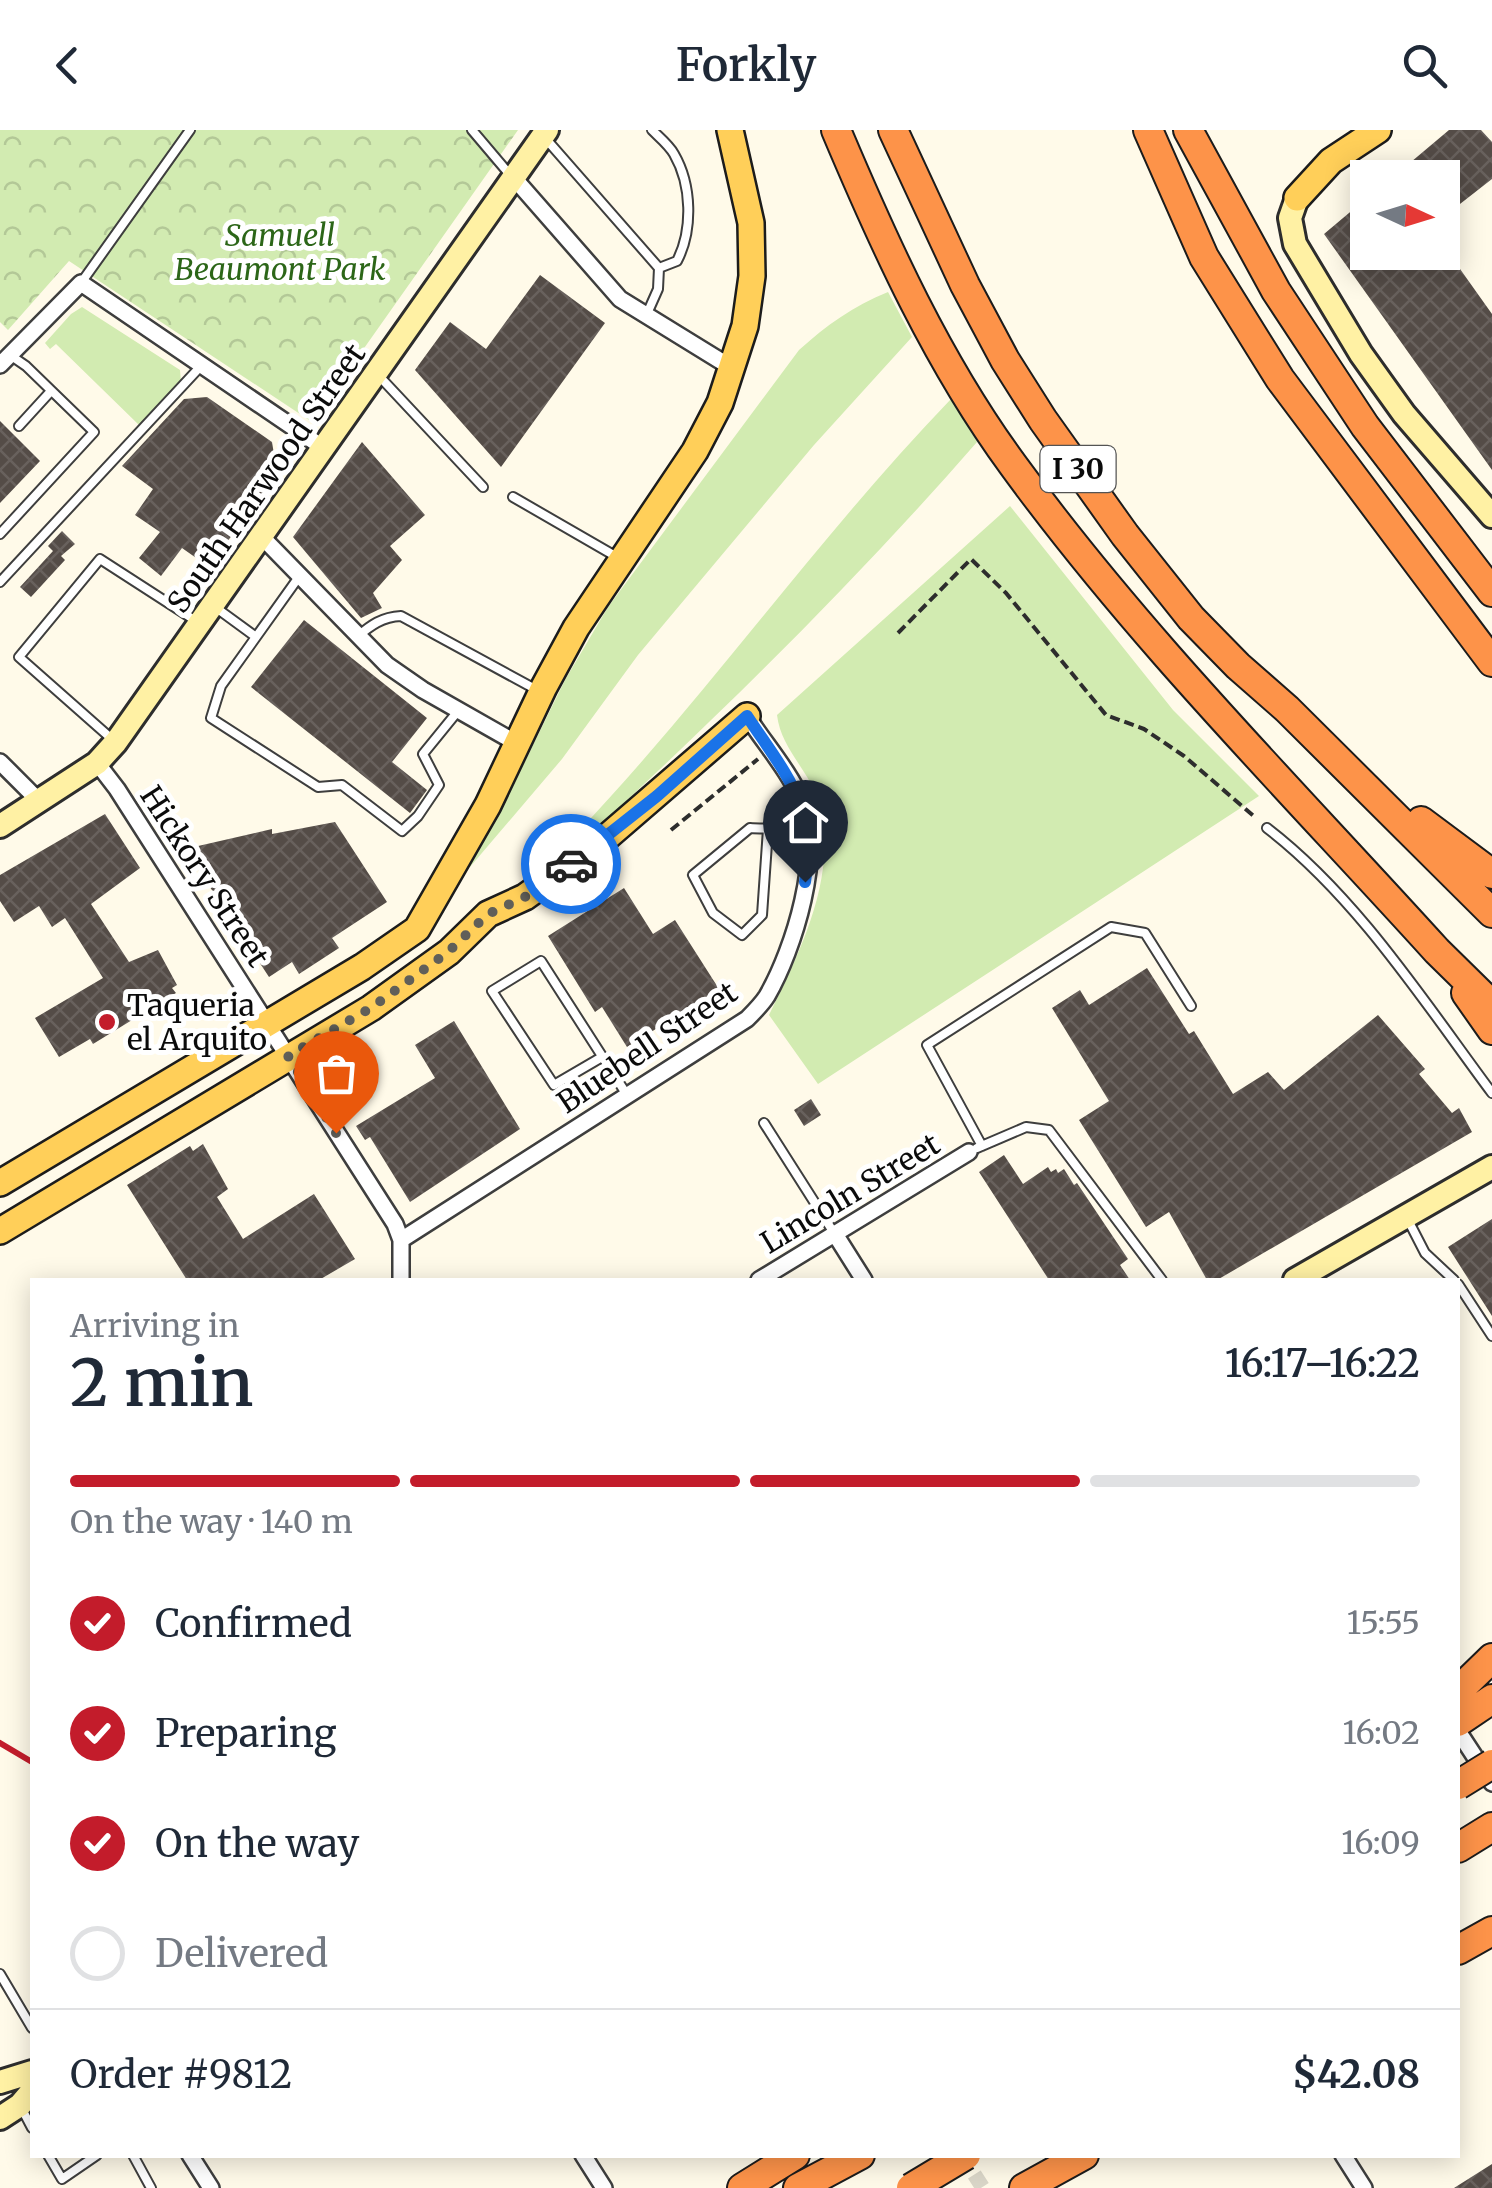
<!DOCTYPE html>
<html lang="en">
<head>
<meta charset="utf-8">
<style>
	:root { --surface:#fff; --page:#f2f2f3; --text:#1f2937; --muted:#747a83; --line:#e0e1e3; --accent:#c31c2b }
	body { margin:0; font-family:Merriweather,serif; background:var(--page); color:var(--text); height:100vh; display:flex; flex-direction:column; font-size:38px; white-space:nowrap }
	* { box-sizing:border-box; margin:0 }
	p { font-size:32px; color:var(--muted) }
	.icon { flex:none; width:55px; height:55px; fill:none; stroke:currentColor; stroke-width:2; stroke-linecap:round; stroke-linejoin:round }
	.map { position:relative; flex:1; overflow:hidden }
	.sheet { position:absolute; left:30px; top:1148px; width:1430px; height:880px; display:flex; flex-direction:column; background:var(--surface); border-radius:0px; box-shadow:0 5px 25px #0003 }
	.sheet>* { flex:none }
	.needle { width:65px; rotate:94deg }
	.tools { position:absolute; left:1350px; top:30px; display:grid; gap:20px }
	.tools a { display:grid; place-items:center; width:110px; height:110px; border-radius:0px; background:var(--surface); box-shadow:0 5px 25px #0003; font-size:50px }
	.pin { position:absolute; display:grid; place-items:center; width:85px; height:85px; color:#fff; margin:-102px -42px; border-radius:50% 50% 50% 0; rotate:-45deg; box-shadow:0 0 10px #0007 }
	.pin .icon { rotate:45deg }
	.courier { position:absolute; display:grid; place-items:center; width:100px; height:100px; margin:-50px; border:8px solid #1a73e8; border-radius:50%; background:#fff; color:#222; box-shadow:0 2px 12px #0007 }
	.overview em { font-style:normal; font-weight:600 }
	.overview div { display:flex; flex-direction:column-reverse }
	.overview { display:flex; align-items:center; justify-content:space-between; height:170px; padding:0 40px }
	h1 { font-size:65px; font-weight:600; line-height:75px }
	.bar { display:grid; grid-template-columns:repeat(4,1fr); gap:15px 10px; align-content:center; height:120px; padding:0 40px }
	.bar i { height:12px; border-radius:8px; background:var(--line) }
	.bar .active { background:var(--accent) }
	.bar p { grid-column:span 4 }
	.line { display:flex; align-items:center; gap:25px; padding:0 40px; border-top:2px solid var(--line) }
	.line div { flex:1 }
	ol { padding:0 40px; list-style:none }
	li { display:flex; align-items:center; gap:30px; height:110px }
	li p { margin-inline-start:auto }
	li .icon { padding:10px; border-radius:50%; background:var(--accent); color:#fff; stroke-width:4 }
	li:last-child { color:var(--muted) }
	li i { width:55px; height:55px; border:5px solid var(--line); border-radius:50% }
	header { display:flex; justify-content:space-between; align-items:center; height:130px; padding:0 40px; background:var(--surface); font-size:45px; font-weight:600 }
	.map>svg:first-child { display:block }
	.grass { fill:#d2ebb1 }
	.park { fill:url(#park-crowns) }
	.building { fill:url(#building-cross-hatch) }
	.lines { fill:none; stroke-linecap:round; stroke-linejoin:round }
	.street-tunnel { stroke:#dad6c8; stroke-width:15; stroke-dasharray:15 8; stroke-linecap:butt }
	.lane-casing { stroke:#3e3e3e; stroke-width:12 }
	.street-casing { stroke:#3e3e3e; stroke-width:20 }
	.secondary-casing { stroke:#2d2d2d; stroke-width:28 }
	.primary-casing { stroke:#1c1c1c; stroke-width:30 }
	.highway-casing { stroke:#1c1c1c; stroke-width:32 }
	.path { stroke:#2d2d2d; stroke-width:4; stroke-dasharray:10 5; stroke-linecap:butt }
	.lane { stroke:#fff; stroke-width:8 }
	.street { stroke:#fff; stroke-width:15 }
	.secondary { stroke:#fff1a4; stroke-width:22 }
	.primary { stroke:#ffcf59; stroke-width:25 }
	.highway { stroke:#fd9349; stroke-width:28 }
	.rail { stroke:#c31c2b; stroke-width:6 }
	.highway-bridge-casing { stroke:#1c1c1c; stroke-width:32; stroke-linecap:butt }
	.highway-bridge { stroke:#fd9349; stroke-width:28 }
	.done { stroke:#605f59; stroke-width:10; stroke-dasharray:0 18 }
	.route { stroke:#1a73e8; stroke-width:12 }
	.poi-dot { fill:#c31c2b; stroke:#fff; stroke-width:4 }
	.labels { text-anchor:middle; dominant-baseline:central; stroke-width:10; stroke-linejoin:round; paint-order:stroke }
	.shield { fill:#fff; stroke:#545454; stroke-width:2.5 }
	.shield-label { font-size:28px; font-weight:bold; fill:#0b0b0b }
	.park-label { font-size:30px; font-style:italic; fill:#2c6618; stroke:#fff }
	.street-label { font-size:30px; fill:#0b0b0b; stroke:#fff }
	.poi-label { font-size:30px; fill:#0b0b0b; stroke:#fff; text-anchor:start }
</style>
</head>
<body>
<header><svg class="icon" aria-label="back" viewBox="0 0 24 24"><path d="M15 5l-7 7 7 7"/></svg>Forkly<svg class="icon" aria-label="search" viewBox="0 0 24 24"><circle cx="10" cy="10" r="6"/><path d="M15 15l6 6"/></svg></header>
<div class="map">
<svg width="1492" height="2058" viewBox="0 0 1492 2058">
	<defs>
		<pattern id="park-crowns" width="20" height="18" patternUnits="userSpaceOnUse" patternTransform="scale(2.5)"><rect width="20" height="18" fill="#d2ebb1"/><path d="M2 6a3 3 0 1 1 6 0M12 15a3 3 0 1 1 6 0" fill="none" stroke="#b3c897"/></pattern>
		<pattern id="building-cross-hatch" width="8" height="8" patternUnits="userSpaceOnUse" patternTransform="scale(2.5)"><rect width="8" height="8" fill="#544c47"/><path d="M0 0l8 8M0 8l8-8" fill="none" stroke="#68615d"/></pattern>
	</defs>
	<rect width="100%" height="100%" fill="#fffae9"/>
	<path class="grass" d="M888,162l24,45 -98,108 -176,210 -76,104 -92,108 -5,-2 40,-63 60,-122 43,-73 191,-257c28,-25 54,-44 89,-58z
		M82,177l98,63 1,12 -41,44 -84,-82 -6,5 -5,-6 26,-29z
		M951,269l26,43c-122,140 -255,271 -392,397l-9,-5c132,-139 242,-297 375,-435z
		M1010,376l163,204 86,86 -441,288 -49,-69c30,-62 69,-137 51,-209 -8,-33 -39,-56 -43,-91z"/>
	<path class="park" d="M0,0h518l-206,292 -243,-161 -61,69 -8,-8z"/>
	<path class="building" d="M1449,0h32l11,12v37l-50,39v-40h-50z
		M1368,67v55h80l44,62v156l-168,-236z
		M540,145l65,48 -104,144 -86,-97 35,-48 36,27z
		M207,267l65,45 5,31 -68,94 -27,-19 -21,28 -22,-18 21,-26 -25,-17 18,-26 -31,-23 62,-67z
		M0,291l40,40 -40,42z
		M362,312l63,73 -35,31 12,14 -29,33 9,15 -21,10 -68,-81z
		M62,401l13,13 -14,12 4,4 -34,37 -11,-10 33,-36 -5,-5z
		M304,490l123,98 -35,44 35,28 -17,23 -159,-126z
		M105,684l35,54 -49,36 38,58 29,-12 19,35 -5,3 4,5 -83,51 -3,-5 -31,18 -24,-39 68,-40 -38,-60 -13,9 -13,-21 -25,16 -14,-21v-26z
		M335,692l52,80 -55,36 7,10 -40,26 -7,-12 -23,15 -84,-128 87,-20v5z
		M624,758l29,46 22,-14 44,69 -13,8 3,5 -15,10 -3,-5 -64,40 -25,-40 -7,5 -47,-76z
		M1147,838l42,66 5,-3 39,63 35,-22 16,18 94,-75 47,54 -6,5 33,39 7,-5 13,24 -255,148h-10l-38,-68 -23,15 -67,-107 30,-19 -57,-93 28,-18 9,15z
		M454,891l66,108 -110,73 -40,-65 -5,3 -9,-14 79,-48 -20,-33z
		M811,969l10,16 -17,11 -10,-16z
		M203,1014l25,45 -11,8 26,42 71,-45 41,65 -36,21h-132l-60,-95 63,-39 3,5z
		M1004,1025l19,29 25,-17 3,5 5,-3 2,4 6,-4 10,16 3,-2 51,76 -8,6 10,15h-81l-70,-108z
		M1492,1089v97l-44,-69z
		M1492,2034v24h-38z"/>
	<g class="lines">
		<path class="street-tunnel" d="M962,2025l21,33"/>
		<g class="lane-casing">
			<path id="lane" d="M472,0l39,46
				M546,9l113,129 18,-7c16,-31 15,-76 -3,-107 -5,-9 -15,-17 -22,-24
				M81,153l109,-153
				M646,186l12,-27 1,-21
				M380,247l103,110
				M19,296l32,-35
				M513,367l104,60
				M0,404l94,-102 -68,-66 -16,-11
				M301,444l-80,112 -10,32 107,69 24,-2 60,46 16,-15 21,-31 -16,-31 35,-43
				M0,452l200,-215
				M215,477l41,30
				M357,507c14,-12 25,-20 44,-21l136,74
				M113,610l-94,-83 81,-98 96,62
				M1267,698c90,69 158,175 225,265
				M768,699l-6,86 -20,20 -29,-22 -20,-38 57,-47c19,1 39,1 58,3
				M602,927l-48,28 -62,-94 49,-30 86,134
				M764,993l70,110
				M982,1016l-55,-101 184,-118 34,6 46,73
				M977,1018l49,-21 23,3 113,150
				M1408,1090l17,33 29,27
				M1458,1154l34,52
				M0,1844l32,54
				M22,1979l10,19
				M48,2025l14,24 35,-24
				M133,2025l18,33"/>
		</g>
		<g class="street-casing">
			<path id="street" d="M514,48l106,121 112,69
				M0,235l81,-82 244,166
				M262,407l125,128 36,25 95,54
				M0,632l40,40
				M97,633l20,26 278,435 6,16v40
				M835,1104l29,46
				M401,1110l346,-221c7,-7 15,-15 20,-23 27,-47 57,-143 35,-195 -13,-30 -37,-57 -55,-85
				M759,1150l210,-128
				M1458,1601l34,52
				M190,2025l21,33
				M583,2025l21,33
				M1343,2025l21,33"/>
		</g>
		<g class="secondary-casing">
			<path id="secondary" d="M1297,68l-7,20 5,26 66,110 43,60 88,102
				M0,696l97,-63 19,-21 431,-612
				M1295,1150l197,-113
				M0,1952l32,-10
				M0,1988l20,-13 12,-14"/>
		</g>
		<g class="primary-casing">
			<path id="primary" d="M1297,68l34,-37 47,-31
				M0,1053l362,-216 55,-38 71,-124 56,-118 32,-59 119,-177 25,-48 25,-77 7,-50 -1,-53 -21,-93
				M0,1101l371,-223 78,-56 39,-38 37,-17 75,-54 147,-127"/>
		</g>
		<g class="highway-casing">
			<path id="highway" d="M836,0c49,116 102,233 177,335 126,173 280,327 424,486l55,54
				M893,0l72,155 40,75 38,60 82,115 66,83 47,48 49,43 205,204
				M1148,0l56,127 76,122 212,283
				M1188,0l88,161 89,135 127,166
				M1421,691l71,53
				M1466,863l26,37
				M1458,1561l34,-33
				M1458,1592l34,-23
				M1458,1718l34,-21
				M1458,1820l34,-19
				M742,2058l53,-33
				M798,2058l62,-33
				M1024,2058l60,-33"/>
		</g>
		<path class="path" d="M898,503l73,-74 35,34 100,122 38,14 40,27 72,62
			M671,700l87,-71"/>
		<use href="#lane" class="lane"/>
		<use href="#street" class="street"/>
		<use href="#secondary" class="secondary"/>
		<use href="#primary" class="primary"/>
		<use href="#highway" class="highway"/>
		<path class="rail" d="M0,1613l32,19"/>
		<g class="highway-bridge-casing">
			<path id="highway-bridge" d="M1458,1655l34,-21
				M911,2058l55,-33"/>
		</g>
		<use href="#highway-bridge" class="highway-bridge"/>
	</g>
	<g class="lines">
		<path class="done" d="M336,1003l-48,-77 83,-48 77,-56 40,-38 37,-17 46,-33"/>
		<path class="route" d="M571,734l86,-68 90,-80c39,59 71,91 58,166"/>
	</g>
	<circle class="poi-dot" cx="107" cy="892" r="10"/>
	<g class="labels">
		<rect class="shield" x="1040.5" y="316" width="75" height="46" rx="8"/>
		<g class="shield-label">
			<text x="1078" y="339">I 30</text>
		</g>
		<g class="park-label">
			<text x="280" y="105">Samuell<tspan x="280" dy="34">Beaumont Park</tspan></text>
		</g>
		<g class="street-label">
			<text transform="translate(266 348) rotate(-55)">South Harwood Street</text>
			<text transform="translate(205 746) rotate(57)">Hickory Street</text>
			<text transform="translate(647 917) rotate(-34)">Bluebell Street</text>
			<text transform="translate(850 1063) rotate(-31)">Lincoln Street</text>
		</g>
		<g class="poi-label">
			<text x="127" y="875">Taqueria<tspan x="127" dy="34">el Arquito</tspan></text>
		</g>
	</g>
</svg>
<div class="tools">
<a><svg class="needle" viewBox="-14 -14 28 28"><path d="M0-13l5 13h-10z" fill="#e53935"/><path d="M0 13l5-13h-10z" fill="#747a83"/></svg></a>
</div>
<div class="pin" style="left:336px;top:1003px;background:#ea580c"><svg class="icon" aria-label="bag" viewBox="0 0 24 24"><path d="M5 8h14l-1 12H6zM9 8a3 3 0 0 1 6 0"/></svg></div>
<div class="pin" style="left:805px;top:752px;background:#1f2937"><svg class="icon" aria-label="home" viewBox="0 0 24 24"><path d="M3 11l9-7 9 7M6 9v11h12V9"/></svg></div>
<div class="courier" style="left:571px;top:734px"><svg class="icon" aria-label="car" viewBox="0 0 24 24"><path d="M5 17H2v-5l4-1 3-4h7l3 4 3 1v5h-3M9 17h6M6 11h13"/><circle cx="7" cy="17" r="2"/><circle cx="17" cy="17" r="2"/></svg></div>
<section class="sheet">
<div class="overview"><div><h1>2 min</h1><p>Arriving in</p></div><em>16:17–16:22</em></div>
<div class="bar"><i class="active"></i><i class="active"></i><i class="active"></i><i></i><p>On the way · 140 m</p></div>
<ol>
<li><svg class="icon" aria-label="check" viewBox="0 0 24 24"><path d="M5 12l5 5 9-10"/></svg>Confirmed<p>15:55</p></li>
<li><svg class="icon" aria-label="check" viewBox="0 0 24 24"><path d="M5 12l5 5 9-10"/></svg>Preparing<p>16:02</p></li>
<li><svg class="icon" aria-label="check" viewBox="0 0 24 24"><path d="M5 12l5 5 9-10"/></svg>On the way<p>16:09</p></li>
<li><i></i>Delivered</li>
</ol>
<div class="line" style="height:130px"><div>Order #9812</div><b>$42.08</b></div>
</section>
</div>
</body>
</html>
